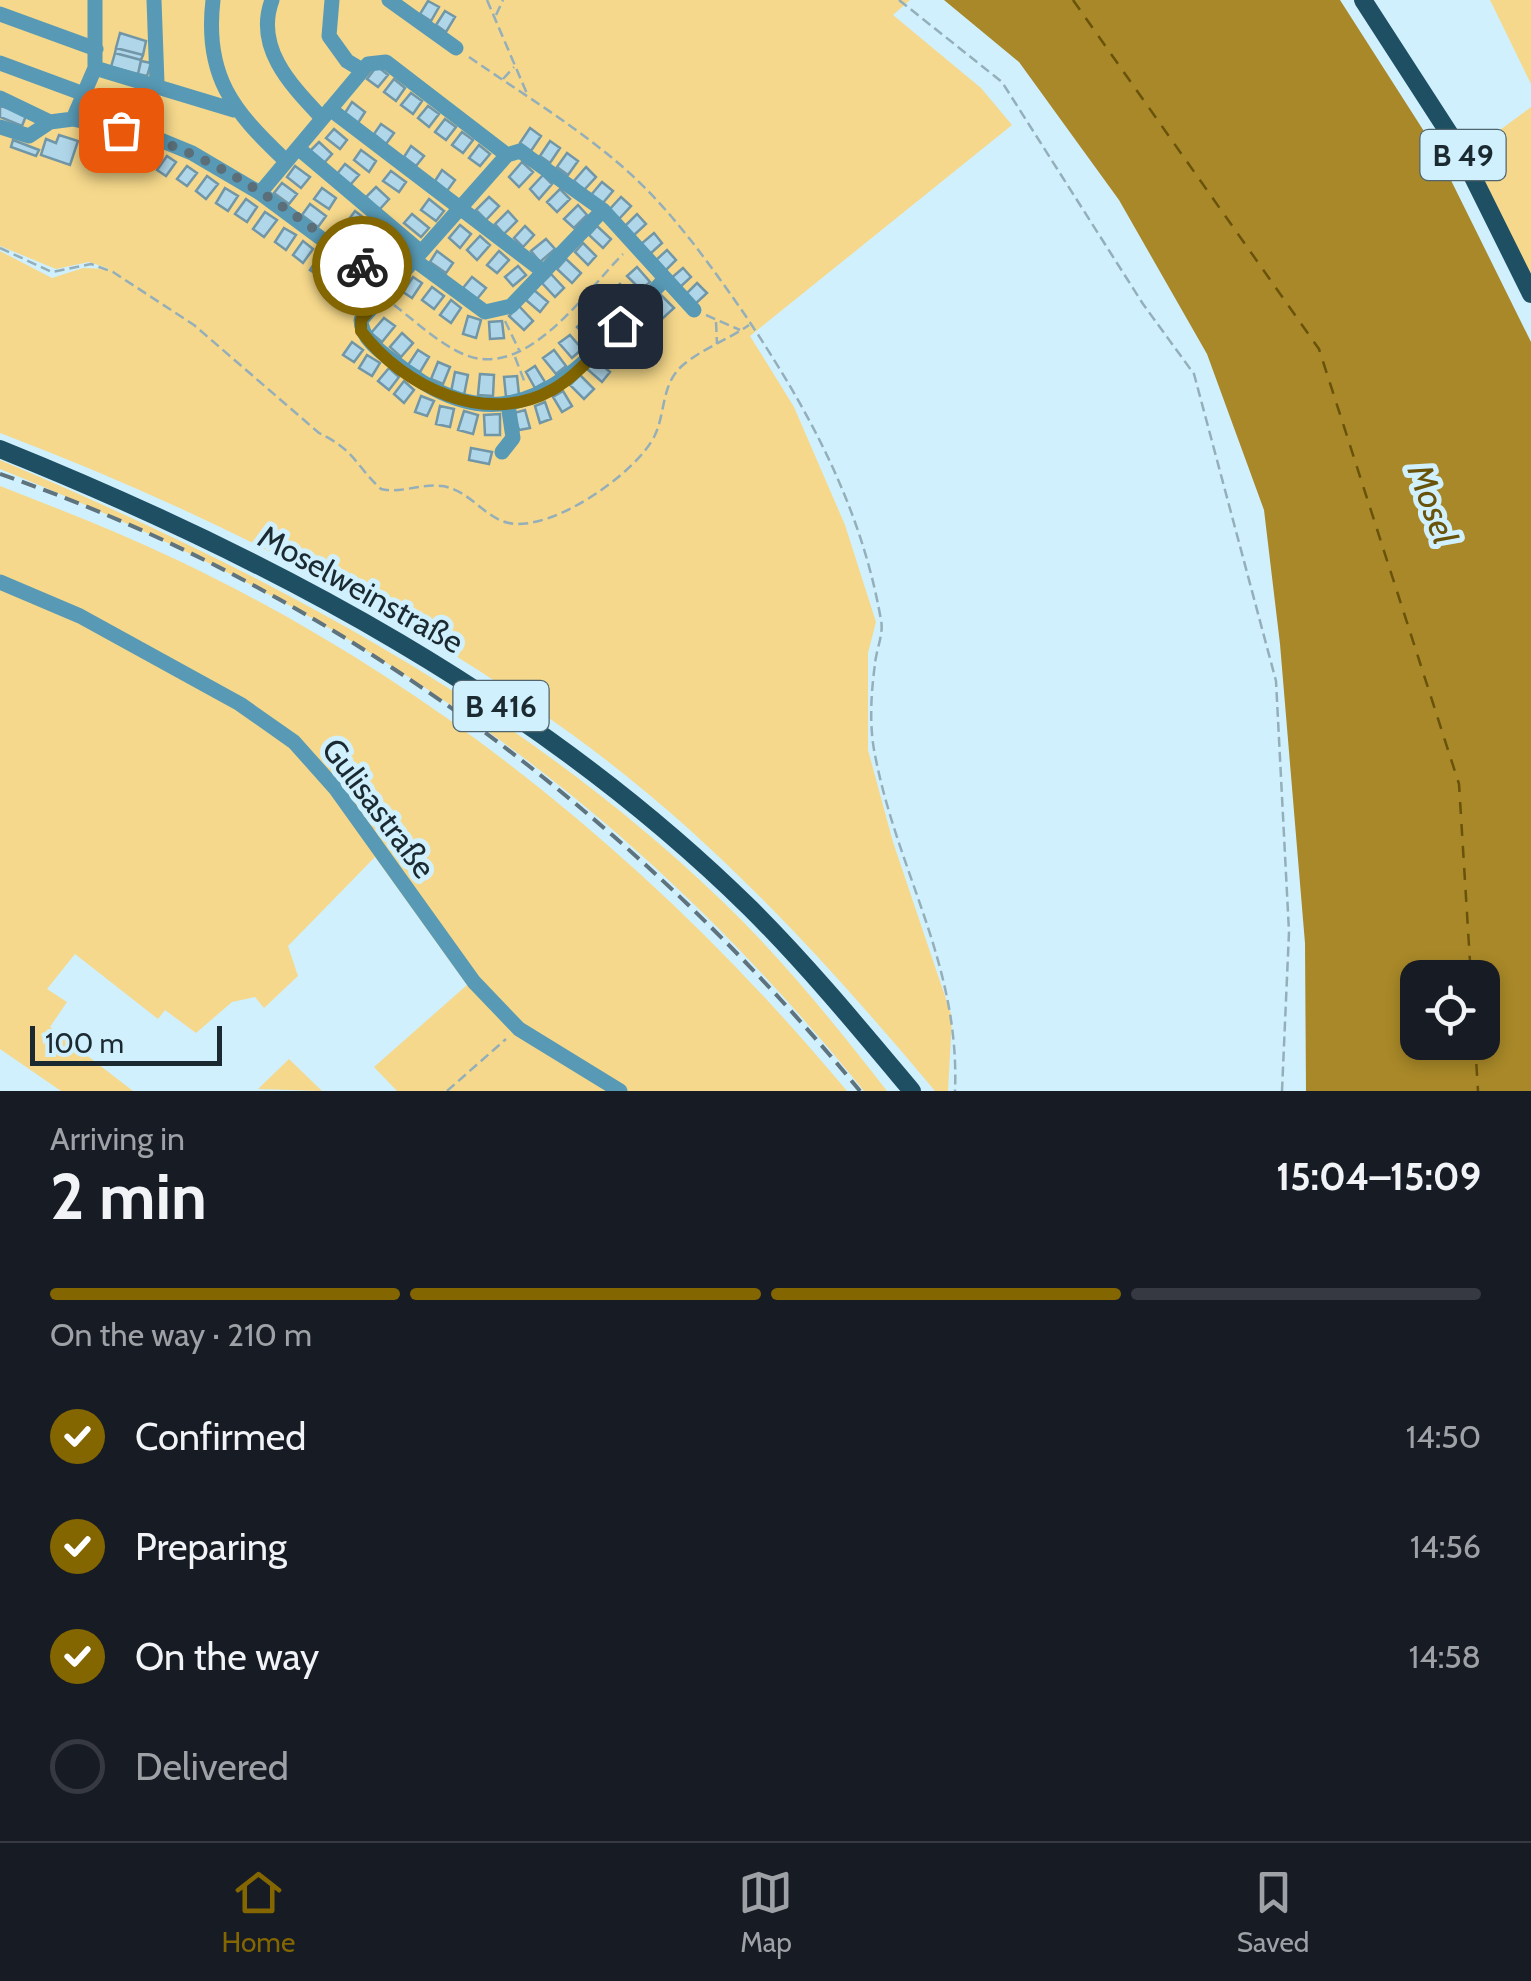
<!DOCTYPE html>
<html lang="en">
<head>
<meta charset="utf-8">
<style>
	:root { --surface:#171b24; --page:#20242c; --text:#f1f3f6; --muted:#9ea1a6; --line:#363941; --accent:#836600 }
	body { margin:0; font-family:Cabin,sans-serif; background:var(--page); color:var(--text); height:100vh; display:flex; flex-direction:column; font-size:38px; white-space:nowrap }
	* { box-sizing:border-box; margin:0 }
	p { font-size:32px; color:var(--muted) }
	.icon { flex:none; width:55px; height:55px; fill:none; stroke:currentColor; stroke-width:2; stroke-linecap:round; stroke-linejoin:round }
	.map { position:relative; height:1091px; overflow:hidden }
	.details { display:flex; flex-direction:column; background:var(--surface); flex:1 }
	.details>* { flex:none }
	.buttons { position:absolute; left:1400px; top:960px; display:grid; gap:20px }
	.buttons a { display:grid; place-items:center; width:100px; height:100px; border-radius:20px; background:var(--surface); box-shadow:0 5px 15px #0003; font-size:50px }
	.scale { position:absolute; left:30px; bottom:25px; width:192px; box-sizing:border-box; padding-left:10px; border:5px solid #1b2a31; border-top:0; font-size:28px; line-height:35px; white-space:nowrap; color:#1b2a31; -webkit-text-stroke:8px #d0f0fe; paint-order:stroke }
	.pin { position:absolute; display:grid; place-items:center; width:85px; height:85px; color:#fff; margin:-42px; border-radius:20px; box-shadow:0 5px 15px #0006 }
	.courier { position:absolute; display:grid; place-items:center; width:100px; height:100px; margin:-50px; border:8px solid #836600; border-radius:50%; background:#fff; color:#222; box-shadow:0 2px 12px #0007 }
	.headline em { font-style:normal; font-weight:800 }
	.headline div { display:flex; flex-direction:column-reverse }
	.headline { display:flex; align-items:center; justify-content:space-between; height:170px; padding:0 50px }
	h1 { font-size:65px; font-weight:800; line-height:75px }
	.bar { display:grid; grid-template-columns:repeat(4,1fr); gap:15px 10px; align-content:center; height:120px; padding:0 50px }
	.bar i { height:12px; border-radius:8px; background:var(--line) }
	.bar .current { background:var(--accent) }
	.bar p { grid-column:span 4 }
	ol { padding:0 50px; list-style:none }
	li { display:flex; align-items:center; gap:30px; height:110px }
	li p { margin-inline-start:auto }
	li .icon { padding:10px; border-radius:50%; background:var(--accent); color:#fff; stroke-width:4 }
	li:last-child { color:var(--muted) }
	li i { width:55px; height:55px; border:5px solid var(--line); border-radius:50% }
	.tab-bar { display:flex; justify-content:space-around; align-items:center; height:140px; border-top:2px solid var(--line); background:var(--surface); font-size:28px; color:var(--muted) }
	.tab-bar a { display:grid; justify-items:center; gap:5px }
	.tab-bar .current { color:var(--accent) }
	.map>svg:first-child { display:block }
	.green { fill:#f5d88b }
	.water { fill:#a88828; fill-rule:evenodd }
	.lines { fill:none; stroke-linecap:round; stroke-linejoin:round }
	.ferry { stroke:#69520a; stroke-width:2.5; stroke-dasharray:12 10; stroke-linecap:butt }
	.building { fill:#b0d7e9; stroke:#7196a7; stroke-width:2.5 }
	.path { stroke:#94afba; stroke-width:2.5; stroke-dasharray:10 5; stroke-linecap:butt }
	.minor { stroke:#589ab6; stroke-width:15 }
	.major { stroke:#1f4f62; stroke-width:18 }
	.rail { stroke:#5e737d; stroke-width:4; stroke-dasharray:15 8; stroke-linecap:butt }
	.done { stroke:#5a6f79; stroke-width:10; stroke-dasharray:0 18 }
	.route { stroke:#836600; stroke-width:12 }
	.labels { text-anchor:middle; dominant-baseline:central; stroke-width:10; stroke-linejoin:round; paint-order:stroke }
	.shield { fill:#d0f0fe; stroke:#51656e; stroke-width:2.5 }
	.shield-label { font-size:30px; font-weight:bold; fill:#1b2a31 }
	.street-label { font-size:32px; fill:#1b2a31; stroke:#d0f0fe }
	.water-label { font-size:35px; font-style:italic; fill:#69520a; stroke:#d0f0fe }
</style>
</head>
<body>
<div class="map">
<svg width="1531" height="1091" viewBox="0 0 1531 1091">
	<rect width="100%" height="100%" fill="#d0f0fe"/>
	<path class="green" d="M0,0h910l-17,15 88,73 31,37 -262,211 44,71 51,118 31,97 -8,31v97l25,92 59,175 -4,74h-13c-103,-123 -213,-244 -342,-341 -178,-134 -385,-238 -593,-317v-182l52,27 31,-10 27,1 -21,-7 -33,7 -56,-23z
		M1490,0h41v84z
		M1531,107v170l-62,-124z
		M0,460c260,110 513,241 719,438 62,59 115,125 168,193h-23c-243,-300 -508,-478 -864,-622z
		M0,486c59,23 118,46 175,73 262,124 487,310 672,532h-450l-23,-24 93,-82 -92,-128 -87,89 10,30 -34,32 -9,-11 -23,5 -36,31 -31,-23 -7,9 -83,-65 -28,35 20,13 -17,25 83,64h-72l-61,-42z
		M289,1059l33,32 -64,-2z"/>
	<path class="water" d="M944,0h396l96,150 95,192v749h-225l-1,-148 -25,-299 -16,-134 -57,-156 -88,-154 -100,-138zM1418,978h64v64h-64z"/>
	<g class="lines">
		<path class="ferry" d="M1073,0l246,349 140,435 12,194
			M1475,1042l3,49"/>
	</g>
	<path class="building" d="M428,1l11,6 -8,14 -11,-7z
		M445,11l10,6 -9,15 -10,-7z
		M120,33l26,8 -3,14 -27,-7z
		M116,48l27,7 -2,5 -26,-7z
		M115,53l26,7 -3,14 -27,-7z
		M141,61l10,2 -4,13 -9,-2z
		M377,66l11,9 -10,12 -11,-8z
		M394,79l11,9 -9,13 -12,-9z
		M411,93l11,8 -9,13 -12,-9z
		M352,102l13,10 -7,11 -13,-10z
		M0,106l27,7 -5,13 -22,-9z
		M428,106l11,8 -10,13 -11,-9z
		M445,119l11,8 -10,13 -11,-8z
		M381,124l13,9 -8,11 -12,-10z
		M530,128l11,8 -10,15 -11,-8z
		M334,129l13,11 -7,9 -14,-11z
		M462,132l11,8 -10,13 -11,-8z
		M59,135l19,6 -8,24 -29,-10 5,-16 10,4z
		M94,136l12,3 -5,18 -12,-4z
		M13,140l26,10 -3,6 -25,-9z
		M550,141l10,7 -10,15 -10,-7z
		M118,142l11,3 -6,19 -11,-4z
		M319,142l13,12 -8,9 -14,-12z
		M479,145l11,9 -10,12 -11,-8z
		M143,146l12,7 -9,15 -12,-7z
		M411,146l13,10 -8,10 -12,-9z
		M361,150l15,11 -7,11 -15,-12z
		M567,153l11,8 -10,14 -11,-8z
		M167,156l9,6 -10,14 -9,-6z
		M522,162l11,10 -14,15 -10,-10z
		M345,164l14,11 -9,10 -13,-11z
		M187,166l10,7 -10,13 -10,-7z
		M295,166l15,11 -9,11 -14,-11z
		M586,167l10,10 -12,13 -10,-9z
		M442,170l13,10 -8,11 -12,-10z
		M391,171l15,11 -7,10 -16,-11z
		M543,175l9,9 -13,15 -9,-10z
		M207,176l11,8 -12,15 -10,-8z
		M602,182l11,9 -11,13 -11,-9z
		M282,183l15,11 -8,10 -15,-11z
		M376,187l13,12 -10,11 -13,-13z
		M225,188l13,8 -10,15 -12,-8z
		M322,188l14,10 -7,11 -15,-10z
		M560,189l10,10 -13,13 -10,-10z
		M489,197l10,9 -13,14 -10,-10z
		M621,197l10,9 -12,13 -10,-9z
		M246,199l11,8 -10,15 -12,-8z
		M429,199l15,12 -8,10 -15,-11z
		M310,204l16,12 -8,11 -16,-12z
		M578,205l9,10 -13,13 -10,-9z
		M355,211l14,11 -7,10 -15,-10z
		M508,211l9,10 -13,13 -9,-10z
		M265,212l12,8 -13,17 -11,-8z
		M412,214l17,14 -8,9 -17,-14z
		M637,214l9,10 -13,12 -9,-9z
		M460,225l11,9 -11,14 -11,-10z
		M342,226l16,12 -9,11 -15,-12z
		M525,226l9,9 -11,12 -9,-9z
		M597,226l14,13 -8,9 -14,-13z
		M284,228l12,7 -10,15 -11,-8z
		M654,233l8,10 -12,11 -9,-10z
		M480,236l10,9 -13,15 -10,-10z
		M546,239l9,10 -15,13 -9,-11z
		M303,241l10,8 -10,14 -10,-8z
		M392,241l13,11 -8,10 -13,-11z
		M583,243l13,13 -8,9 -13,-13z
		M667,250l9,10 -12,12 -10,-10z
		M437,251l16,12 -7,10 -16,-11z
		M499,251l10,9 -12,13 -10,-8z
		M320,255l11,8 -9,14 -12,-7z
		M379,256l15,13 -8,9 -15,-14z
		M566,259l15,14 -9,10 -15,-14z
		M518,266l8,9 -13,11 -8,-9z
		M637,267l13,15 -9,8 -14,-14z
		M337,268l12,8 -10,14 -12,-7z
		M683,268l8,9 -14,13 -8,-10z
		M551,274l13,14 -9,9 -13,-14z
		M413,277l9,6 -10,15 -9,-6z
		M472,277l14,11 -9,11 -14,-11z
		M697,283l10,10 -14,13 -9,-10z
		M355,284l10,6 -8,14 -11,-7z
		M620,284l12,14 -10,8 -12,-14z
		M432,287l12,9 -10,13 -12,-9z
		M534,290l14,12 -8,10 -14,-12z
		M661,295l13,13 -11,10 -13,-13z
		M451,300l10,8 -10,15 -11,-8z
		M603,300l14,15 -10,9 -14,-14z
		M519,306l14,15 -9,9 -15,-14z
		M644,311l13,12 -9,10 -13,-13z
		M468,316l13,4 -5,18 -13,-4z
		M384,318l11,8 -13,16 -11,-9z
		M586,318l14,13 -10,10 -13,-14z
		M502,321l2,17 -14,1 -1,-17z
		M626,326l15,13 -10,11 -15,-13z
		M402,333l11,10 -12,14 -11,-10z
		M570,335l12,14 -10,9 -13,-15z
		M352,342l11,8 -9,12 -11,-7z
		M610,344l15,13 -8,9 -15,-12z
		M418,350l11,7 -9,15 -12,-7z
		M554,350l12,16 -10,8 -13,-16z
		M367,355l13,8 -8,13 -13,-8z
		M595,359l15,13 -8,10 -16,-14z
		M438,362l12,5 -7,17 -12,-5z
		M535,366l10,16 -10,6 -9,-16z
		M389,368l10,9 -10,13 -11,-9z
		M455,372l13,3 -4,20 -13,-3z
		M480,374l14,1 -1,21 -15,-1z
		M580,375l14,14 -10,10 -14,-14z
		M517,376l2,19 -13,2 -2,-20z
		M404,381l10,9 -10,13 -10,-9z
		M563,391l9,15 -10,6 -9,-15z
		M421,396l13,5 -7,15 -12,-4z
		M545,402l6,17 -11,4 -5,-17z
		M440,406l14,3 -4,18 -14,-3z
		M525,410l5,18 -11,2 -5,-17z
		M464,411l14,4 -5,19 -15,-4z
		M500,414v21h-15l-1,-20z
		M471,448l21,4 -3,12 -20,-4z"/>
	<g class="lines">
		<path class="path" d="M487,0l41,96
			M899,0l103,82 141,222 51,70 82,307 13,251 -7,159
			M496,15l7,-15
			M469,57c49,34 102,66 148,105 50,42 89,97 126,150 64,95 118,193 138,308 3,14 -5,30 -6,44 -4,29 -6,62 0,91 23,119 85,209 80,336
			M503,79l11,-12
			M0,248l52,24 39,-8 22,8 81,53 125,108c37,18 36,32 62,56 19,5 41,-6 61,-3 28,4 42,32 67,37 43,9 128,-50 146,-88 11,-24 6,-51 28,-70 19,-16 46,-26 66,-40
			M394,305c21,16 44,38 69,49 63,28 122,-62 160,-100
			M706,315l34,15
			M505,321l14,29
			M716,322l1,22
			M515,357l10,26
			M447,1091l59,-52"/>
		<path class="minor" d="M154,0l3,83
			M213,0c-9,76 20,111 72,160
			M272,0c-18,48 20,86 50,118
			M332,0l-3,36 18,25 15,9
			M389,0l67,48
			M0,14l96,35
			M0,63l84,31
			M95,68l139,42
			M0,98l50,24 23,-3 80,18 39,16 68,40 128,95
			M330,109l214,163
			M73,119l22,-51v-68
			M0,127l29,9 21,-14
			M298,148l123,104
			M507,155l-146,165c0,22 28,37 44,50 116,88 183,-11 260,-91
			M260,193l108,-129 18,-2 121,93 13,-4 83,59 91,100
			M413,259l72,53 26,-6 92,-96
			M502,452l11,-14 -5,-34
			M0,582l80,34 160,88 54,38 41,46 139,194 45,47 101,62"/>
		<path class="major" d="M1363,0l95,147 73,147
			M0,449c273,110 540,252 751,460 57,57 109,120 161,182"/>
		<path class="rail" d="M0,474c339,117 634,342 860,617"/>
	</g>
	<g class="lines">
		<path class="done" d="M121,130c89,20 170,80 241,136"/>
		<path class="route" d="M362,266l26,22 -27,32v11c42,56 125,96 191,59 27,-15 47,-42 68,-64"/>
	</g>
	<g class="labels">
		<g class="shield">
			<rect x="1420.5" y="130" width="85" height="50" rx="8"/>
			<rect x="453.5" y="681" width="95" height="50" rx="8"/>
		</g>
		<g class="shield-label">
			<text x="1463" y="155">B 49</text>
			<text x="501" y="706">B 416</text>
		</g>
		<g class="street-label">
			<text transform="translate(361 589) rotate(29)">Moselweinstraße</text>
			<text transform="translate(379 808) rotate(53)">Gulisastraße</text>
		</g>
		<g class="water-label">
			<text transform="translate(1433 504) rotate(70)">Mosel</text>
		</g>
	</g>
</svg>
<div class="buttons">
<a><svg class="icon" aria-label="locate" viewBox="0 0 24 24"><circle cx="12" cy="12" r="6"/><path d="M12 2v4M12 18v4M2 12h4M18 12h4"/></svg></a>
</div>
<div class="scale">100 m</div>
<div class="pin" style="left:121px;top:130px;background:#ea580c"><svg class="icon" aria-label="bag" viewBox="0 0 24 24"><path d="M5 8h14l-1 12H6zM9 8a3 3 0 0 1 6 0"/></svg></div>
<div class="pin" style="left:620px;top:326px;background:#1f2937"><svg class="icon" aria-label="home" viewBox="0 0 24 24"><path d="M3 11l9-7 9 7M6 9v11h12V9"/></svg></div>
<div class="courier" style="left:362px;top:266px"><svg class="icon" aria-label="bike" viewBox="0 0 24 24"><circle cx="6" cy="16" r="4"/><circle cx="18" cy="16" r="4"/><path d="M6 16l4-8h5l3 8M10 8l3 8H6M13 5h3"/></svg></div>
</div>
<section class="details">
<div class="headline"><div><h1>2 min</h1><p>Arriving in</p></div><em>15:04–15:09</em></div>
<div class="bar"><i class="current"></i><i class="current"></i><i class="current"></i><i></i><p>On the way · 210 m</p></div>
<ol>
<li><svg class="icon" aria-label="check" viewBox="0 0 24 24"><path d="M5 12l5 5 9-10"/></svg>Confirmed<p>14:50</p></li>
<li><svg class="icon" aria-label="check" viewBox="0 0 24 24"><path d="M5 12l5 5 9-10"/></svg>Preparing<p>14:56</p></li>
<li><svg class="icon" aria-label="check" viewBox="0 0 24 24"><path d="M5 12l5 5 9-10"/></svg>On the way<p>14:58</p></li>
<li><i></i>Delivered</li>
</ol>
</section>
<nav class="tab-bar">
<a class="current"><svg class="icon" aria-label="home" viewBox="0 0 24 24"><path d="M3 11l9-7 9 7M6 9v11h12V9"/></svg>Home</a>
<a><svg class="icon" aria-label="map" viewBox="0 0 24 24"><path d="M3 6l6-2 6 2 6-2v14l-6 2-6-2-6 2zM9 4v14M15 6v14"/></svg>Map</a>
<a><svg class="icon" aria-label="saved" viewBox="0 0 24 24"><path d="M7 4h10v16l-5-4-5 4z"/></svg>Saved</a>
</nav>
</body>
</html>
